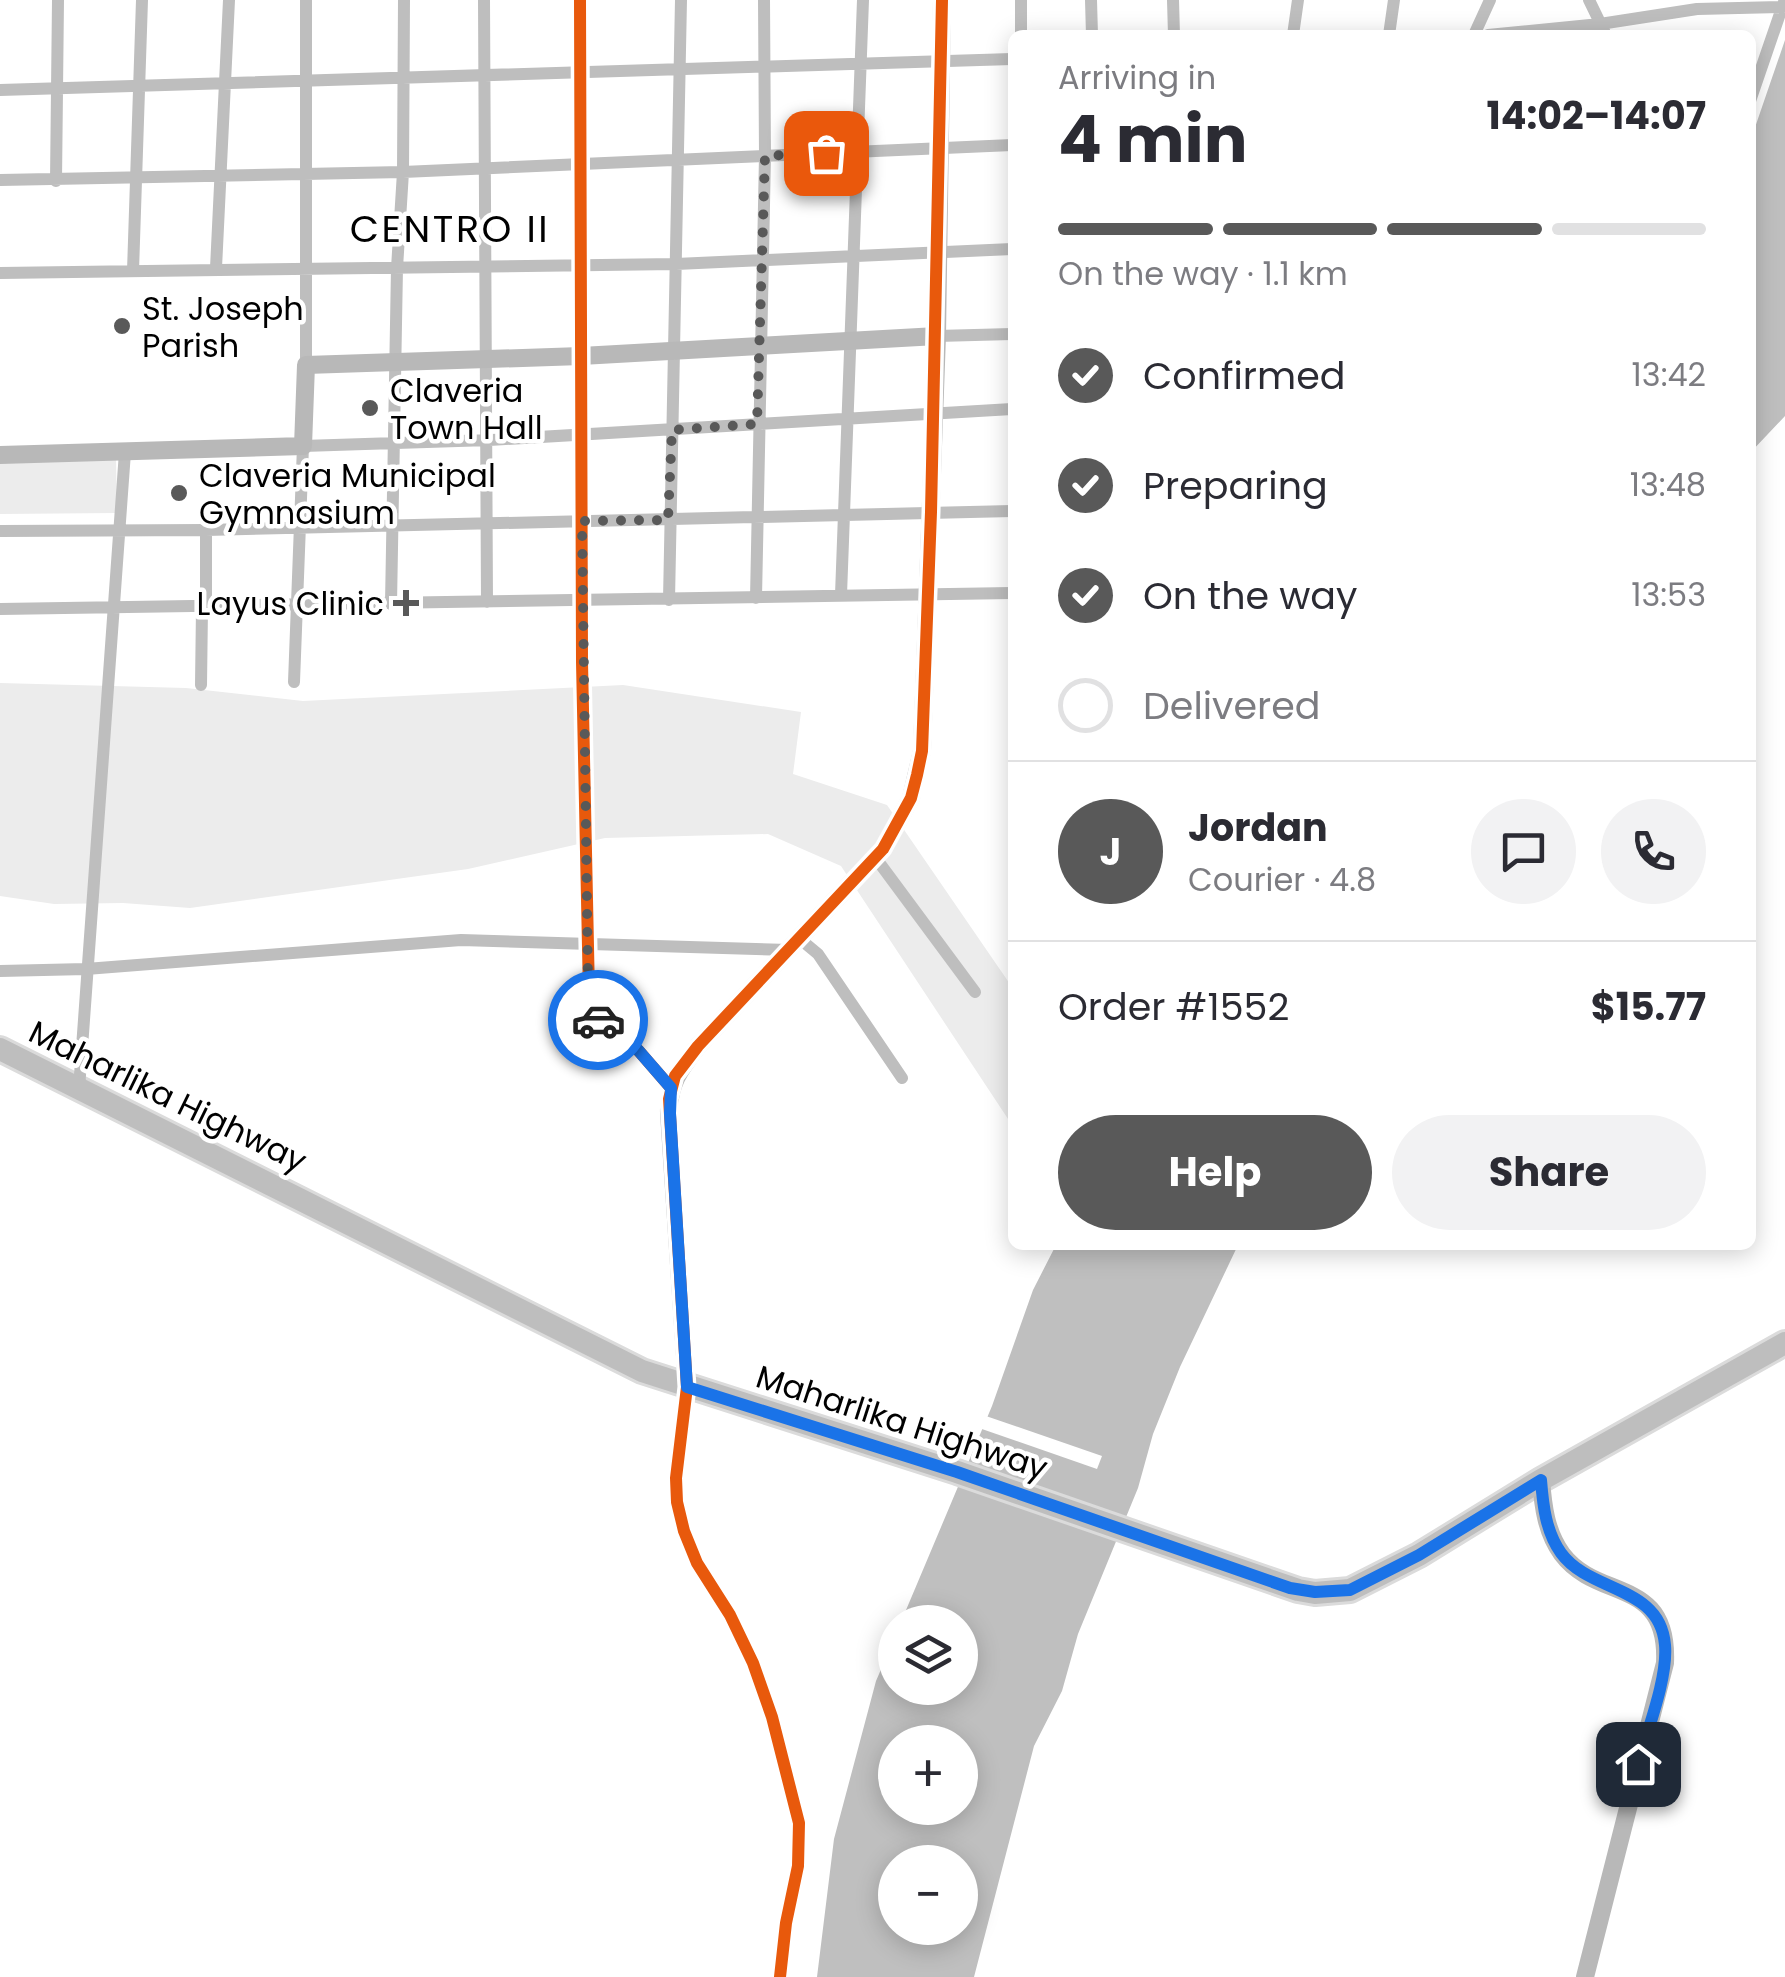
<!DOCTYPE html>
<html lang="en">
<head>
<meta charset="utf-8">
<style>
	:root { --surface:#fff; --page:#f2f2f3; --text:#2b2b33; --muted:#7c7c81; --line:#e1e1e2; --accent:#595959 }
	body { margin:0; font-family:Poppins,sans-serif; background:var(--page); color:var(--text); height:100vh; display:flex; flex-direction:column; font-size:38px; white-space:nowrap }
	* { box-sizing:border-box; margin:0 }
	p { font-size:32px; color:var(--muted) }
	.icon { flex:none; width:55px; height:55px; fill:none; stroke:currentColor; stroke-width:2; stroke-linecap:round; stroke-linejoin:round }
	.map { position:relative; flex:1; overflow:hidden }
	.details { position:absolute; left:1008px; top:30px; width:748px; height:1220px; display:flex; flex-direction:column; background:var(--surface); border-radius:15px; box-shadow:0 5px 25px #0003 }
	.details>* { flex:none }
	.fabs { position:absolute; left:878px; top:1605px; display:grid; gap:20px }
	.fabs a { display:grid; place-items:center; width:100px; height:100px; border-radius:50%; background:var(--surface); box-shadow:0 5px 25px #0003; font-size:50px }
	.pin { position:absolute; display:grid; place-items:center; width:85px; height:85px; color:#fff; margin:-42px; border-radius:20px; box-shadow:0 5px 15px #0006 }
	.courier { position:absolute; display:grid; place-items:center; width:100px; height:100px; margin:-50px; border:8px solid #1a73e8; border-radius:50%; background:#fff; color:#222; box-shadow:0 2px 12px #0007 }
	.overview em { font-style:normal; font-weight:700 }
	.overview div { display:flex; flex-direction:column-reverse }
	.overview { display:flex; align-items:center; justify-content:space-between; height:170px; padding:0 50px }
	h1 { font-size:65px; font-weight:700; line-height:75px }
	.bar { display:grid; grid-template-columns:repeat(4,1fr); gap:15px 10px; align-content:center; height:120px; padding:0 50px }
	.bar i { height:12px; border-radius:8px; background:var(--line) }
	.bar .on { background:var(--accent) }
	.bar p { grid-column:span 4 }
	.line { display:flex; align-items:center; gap:25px; padding:0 50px; border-top:2px solid var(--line) }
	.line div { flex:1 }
	.round { display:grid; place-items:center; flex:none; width:105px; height:105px; border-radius:52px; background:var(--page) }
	ol { padding:0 50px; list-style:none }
	li { display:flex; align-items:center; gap:30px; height:110px }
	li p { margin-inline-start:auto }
	li .icon { padding:10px; border-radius:50%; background:var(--accent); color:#fff; stroke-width:4 }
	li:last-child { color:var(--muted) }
	li i { width:55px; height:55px; border:5px solid var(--line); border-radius:50% }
	.primary-button { display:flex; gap:20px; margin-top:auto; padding:20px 50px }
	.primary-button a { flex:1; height:115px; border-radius:60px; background:var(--accent); color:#fff; font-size:40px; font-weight:700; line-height:115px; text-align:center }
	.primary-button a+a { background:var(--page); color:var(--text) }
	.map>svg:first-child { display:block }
	.green { fill:#ececec }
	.water { fill:#bfbfbf; fill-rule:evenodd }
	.pier { fill:#fff }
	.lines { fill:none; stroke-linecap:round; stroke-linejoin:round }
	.highway-casing { stroke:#dbdbdb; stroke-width:28 }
	.street { stroke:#bebebe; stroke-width:12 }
	.secondary { stroke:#b8b8b8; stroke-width:18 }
	.highway { stroke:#bebebe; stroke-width:22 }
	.cycleway-casing { stroke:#fff; stroke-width:19 }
	.cycleway { stroke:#e8590c; stroke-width:12 }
	.done { stroke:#595959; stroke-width:10; stroke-dasharray:0 18 }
	.route { stroke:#1a73e8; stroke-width:12 }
	.poi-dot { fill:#595959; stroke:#fff; stroke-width:4 }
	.labels { text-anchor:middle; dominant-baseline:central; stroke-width:9; stroke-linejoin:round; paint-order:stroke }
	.poi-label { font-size:32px; fill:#000; stroke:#fff; text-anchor:start }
	.street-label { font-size:32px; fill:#000; stroke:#fff }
	.quarter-label { font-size:38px; letter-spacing:2.5px; fill:#000; stroke:#fff }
</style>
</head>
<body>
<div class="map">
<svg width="1785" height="1977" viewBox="0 0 1785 1977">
	<rect width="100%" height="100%" fill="#fff"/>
	<path class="green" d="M116,459l1,54 -117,1v-54z
		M0,683l186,5 117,13 320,-16 178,27 -8,62 94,31 125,182v138l-171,-259 -73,-32 -163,4 -137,31 -278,39 -67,-5 -69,1 -54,-8z"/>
	<path class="water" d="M1785,40v376l-35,37v-311z
		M1056,1245h182l-58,122 -27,67 -15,54 -60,146 -16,57 -28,55 -60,231h-157l17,-138 42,-158 19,-44v51h65v-66h-59l91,-216 41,-116zM895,1742h65v66h-65zM895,1862h65v66h-65z"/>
	<path class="pier" d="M983,1415l119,41 -5,13 -118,-41z"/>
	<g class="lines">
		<g class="highway-casing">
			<path id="highway" d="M0,1049l642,322 315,101 341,118 17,3 35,-3 69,-35 122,-75 244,-137"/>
		</g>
		<path class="street" d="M484,0l3,602
			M580,0l2,662 7,332 8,25 41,31 33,38
			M1091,0l1,35
			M1173,0l1,35
			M1589,0l17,35
			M1021,35v-35
			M1293,35l5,-35
			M1389,35l5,-35
			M1474,35l16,-35
			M1488,35l112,-11 97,-15 86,-2
			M0,90l1012,-31
			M1750,101l34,-99
			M0,180l403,-8 609,-27
			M56,181l2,-181
			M216,268l13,-268
			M133,271l9,-271
			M0,273l676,-9 336,-15
			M937,336l75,-2
			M306,365v-365
			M0,531l206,-1 806,-19
			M841,595l22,-595
			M756,598l9,-442 -1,-156
			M669,600l12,-600
			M391,604l6,-336 6,-96 1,-172
			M206,608v-78
			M0,609l1012,-16
			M294,682l9,-236 186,-6 523,-31
			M201,685l1,-77
			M875,857l100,135
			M800,939l18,15 84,124
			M0,971l86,-2 375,-29 328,10
			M79,1089l46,-637
			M687,1387l-11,91 8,53 13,32 33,52 23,48 19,54 27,106 -1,43 -12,57 -6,54"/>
		<path class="secondary" d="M0,455l303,-9 3,-81 275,-9 356,-20
			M687,1387l-18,-274c-1,-29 12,-45 29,-67l185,-197 28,-51 11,-47 15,-415 5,-336
			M1541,1480c2,26 5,52 21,74 36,48 107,22 103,109l-80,314"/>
		<use href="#highway" class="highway"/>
		<g class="cycleway-casing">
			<path id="cycleway" d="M580,0l2,662 7,332 8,25 41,31 33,38
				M780,1977l6,-54 12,-57 1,-43 -27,-106 -19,-54 -23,-48 -33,-52 -13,-32 -7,-29 -1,-24 11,-91 -18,-288 6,-23 23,-30 185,-197 28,-51 6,-23 5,-24 9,-239 11,-512"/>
		</g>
		<use href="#cycleway" class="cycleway"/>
	</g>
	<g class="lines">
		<path class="done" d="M598,1020l-7,-13 -3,-23 -6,-463 86,-1 4,-90 85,-6 8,-268 61,-3"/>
		<path class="route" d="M598,1020l40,30 33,38 -1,25 17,274 270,85 333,116 25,4 35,-2 69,-35 122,-75c2,26 5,52 20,73 29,40 99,32 104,92 3,33 -18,86 -27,119"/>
	</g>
	<g class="poi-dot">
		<circle cx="122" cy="326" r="10"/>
		<circle cx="370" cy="408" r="10"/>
		<circle cx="179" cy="493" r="10"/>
		<path d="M401 588h10v10h10v10h-10v10h-10v-10h-10v-10h10z"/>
	</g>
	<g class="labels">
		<g class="poi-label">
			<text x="142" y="308">St. Joseph<tspan x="142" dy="37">Parish</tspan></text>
			<text x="390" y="390">Claveria<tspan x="390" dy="37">Town Hall</tspan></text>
			<text x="199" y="475">Claveria Municipal<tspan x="199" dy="37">Gymnasium</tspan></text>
			<text x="384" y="603" text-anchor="end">Layus Clinic</text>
		</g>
		<g class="street-label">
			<text transform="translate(168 1096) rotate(26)">Maharlika Highway</text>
			<text transform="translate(902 1422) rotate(18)">Maharlika Highway</text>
		</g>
		<g class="quarter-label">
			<text x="450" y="228">CENTRO II</text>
		</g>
	</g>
</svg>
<div class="fabs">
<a><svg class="icon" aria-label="layers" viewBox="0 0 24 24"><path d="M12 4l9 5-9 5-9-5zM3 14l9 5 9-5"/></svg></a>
<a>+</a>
<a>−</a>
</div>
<div class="pin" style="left:826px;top:153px;background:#ea580c"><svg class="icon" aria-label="bag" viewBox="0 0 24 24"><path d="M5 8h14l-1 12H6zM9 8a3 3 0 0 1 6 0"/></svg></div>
<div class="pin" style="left:1638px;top:1764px;background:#1f2937"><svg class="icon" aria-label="home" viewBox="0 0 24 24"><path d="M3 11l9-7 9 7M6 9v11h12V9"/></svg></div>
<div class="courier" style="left:598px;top:1020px"><svg class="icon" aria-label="car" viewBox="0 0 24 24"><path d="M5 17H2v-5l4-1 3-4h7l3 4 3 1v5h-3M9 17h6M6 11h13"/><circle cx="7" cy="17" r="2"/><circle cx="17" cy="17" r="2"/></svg></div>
<section class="details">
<div class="overview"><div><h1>4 min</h1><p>Arriving in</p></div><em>14:02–14:07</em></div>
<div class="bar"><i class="on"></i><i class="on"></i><i class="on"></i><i></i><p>On the way · 1.1 km</p></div>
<ol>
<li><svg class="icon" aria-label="check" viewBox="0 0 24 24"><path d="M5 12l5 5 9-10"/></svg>Confirmed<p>13:42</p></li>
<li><svg class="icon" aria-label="check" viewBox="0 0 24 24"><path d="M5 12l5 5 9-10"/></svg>Preparing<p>13:48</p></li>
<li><svg class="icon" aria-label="check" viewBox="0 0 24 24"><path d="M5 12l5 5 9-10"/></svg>On the way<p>13:53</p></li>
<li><i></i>Delivered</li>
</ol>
<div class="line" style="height:180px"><b class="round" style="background:var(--accent);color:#fff">J</b><div><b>Jordan</b><p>Courier · 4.8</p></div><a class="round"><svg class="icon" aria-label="chat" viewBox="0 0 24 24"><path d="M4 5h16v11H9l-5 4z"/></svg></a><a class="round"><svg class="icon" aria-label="phone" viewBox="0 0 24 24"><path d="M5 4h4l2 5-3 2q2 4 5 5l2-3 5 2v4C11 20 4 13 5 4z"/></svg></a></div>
<div class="line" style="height:130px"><div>Order #1552</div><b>$15.77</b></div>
<div class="primary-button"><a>Help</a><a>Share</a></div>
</section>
</div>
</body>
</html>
